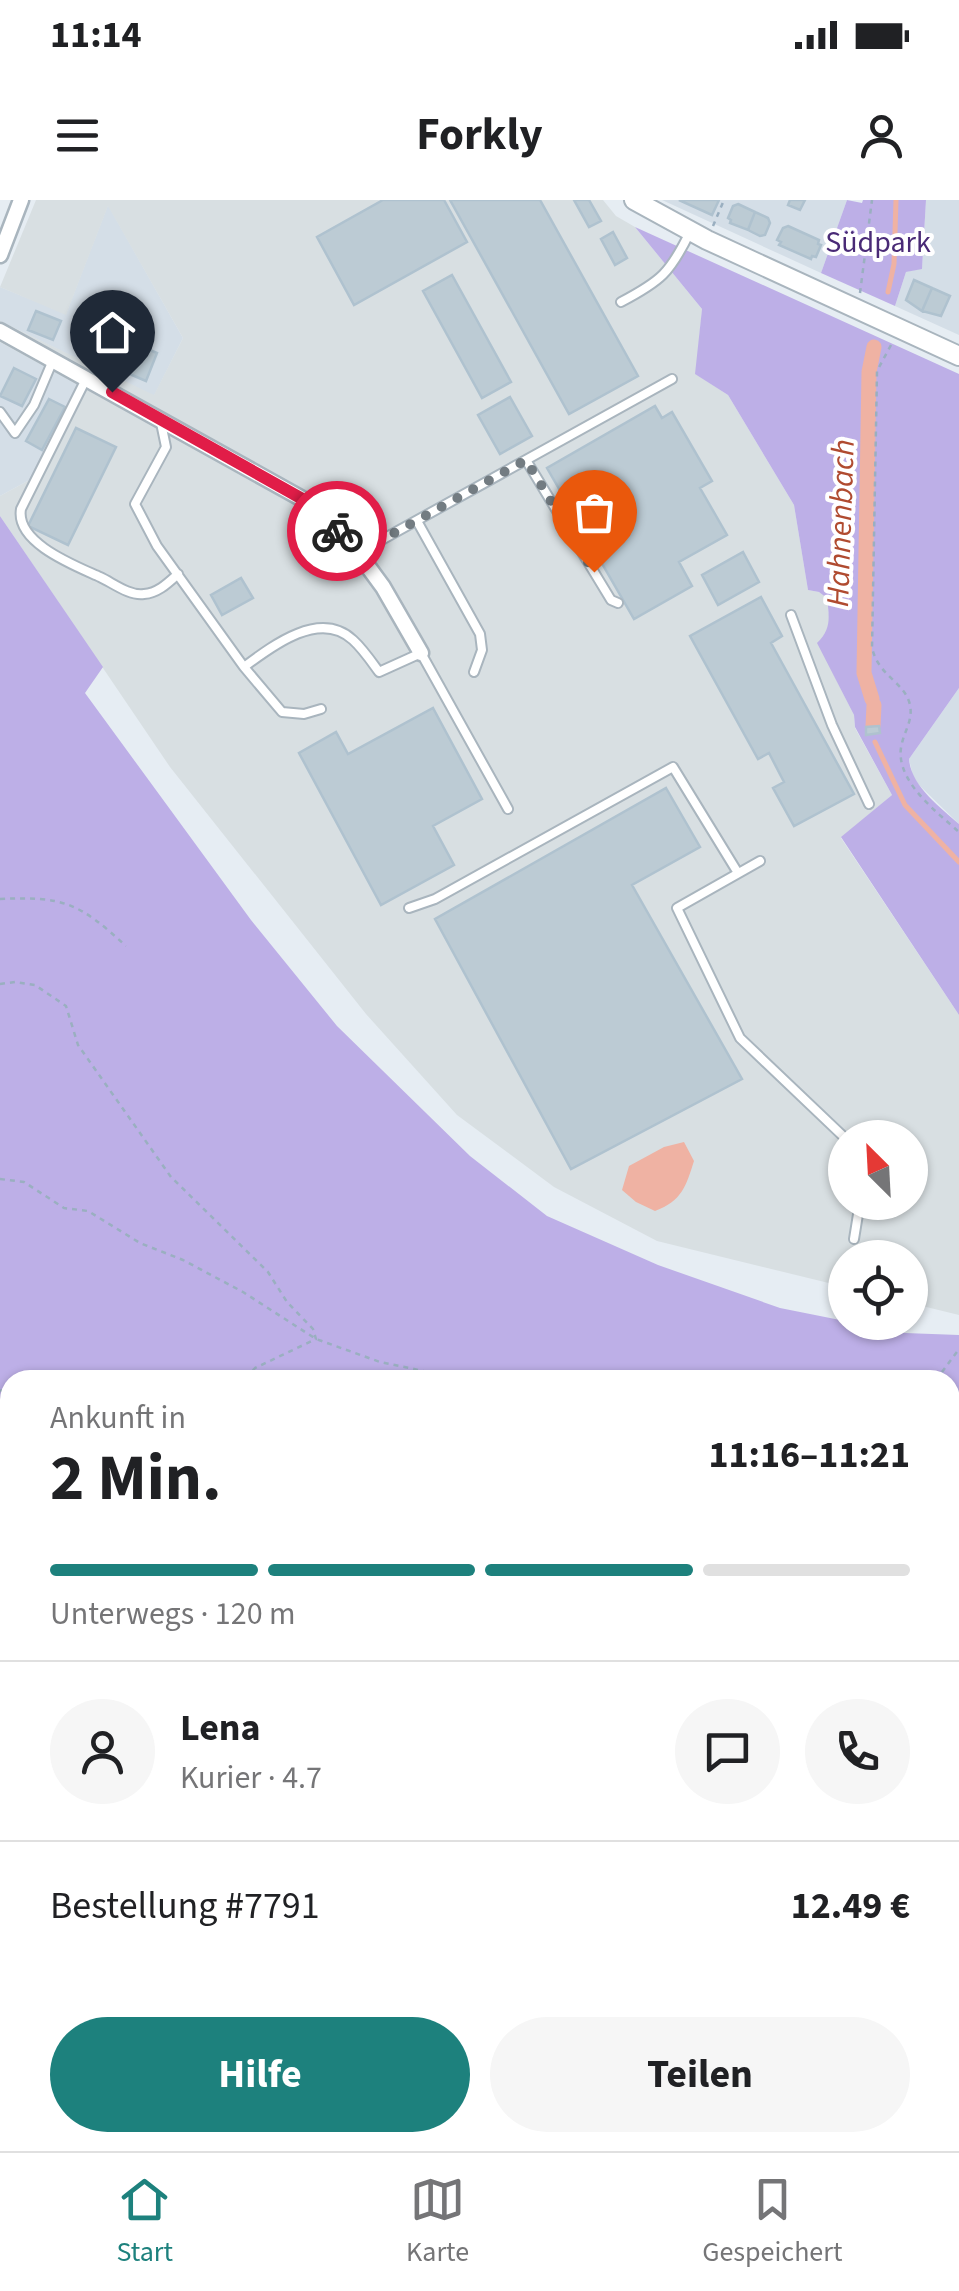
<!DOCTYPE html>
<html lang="de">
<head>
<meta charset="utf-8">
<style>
	:root { --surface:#fff; --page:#f6f6f6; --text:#202124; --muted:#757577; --line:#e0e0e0; --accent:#1d817d }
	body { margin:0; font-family:"Source Sans 3",sans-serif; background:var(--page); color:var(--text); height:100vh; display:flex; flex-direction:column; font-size:38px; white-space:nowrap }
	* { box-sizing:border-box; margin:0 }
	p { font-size:32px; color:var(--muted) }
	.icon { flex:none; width:55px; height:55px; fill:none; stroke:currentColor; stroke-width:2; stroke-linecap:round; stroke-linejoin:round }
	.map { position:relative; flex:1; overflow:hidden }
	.side { position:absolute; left:0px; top:1170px; width:960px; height:782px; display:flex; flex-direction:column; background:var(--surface); border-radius:30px 30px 0 0; box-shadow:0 2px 8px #0004 }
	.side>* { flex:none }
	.needle { width:65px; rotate:336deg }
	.tools { position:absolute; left:828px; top:920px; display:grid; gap:20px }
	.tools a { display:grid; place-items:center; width:100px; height:100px; border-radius:50%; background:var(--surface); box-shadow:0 2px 8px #0004; font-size:50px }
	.pin { position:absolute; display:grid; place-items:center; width:85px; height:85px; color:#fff; margin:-102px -42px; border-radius:50% 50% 50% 0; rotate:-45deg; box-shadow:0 0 10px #0007 }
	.pin .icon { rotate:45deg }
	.courier { position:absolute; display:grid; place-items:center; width:100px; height:100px; margin:-50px; border:8px solid #e11d48; border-radius:50%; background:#fff; color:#222; box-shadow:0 2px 12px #0007 }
	.overview em { font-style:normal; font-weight:700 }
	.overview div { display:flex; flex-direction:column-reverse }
	.overview { display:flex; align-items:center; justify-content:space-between; height:170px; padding:0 50px }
	h1 { font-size:65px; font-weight:700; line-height:75px }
	.bar { display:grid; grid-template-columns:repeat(4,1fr); gap:15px 10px; align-content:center; height:120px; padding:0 50px }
	.bar i { height:12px; border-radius:8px; background:var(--line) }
	.bar .selected { background:var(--accent) }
	.bar p { grid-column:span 4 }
	.line { display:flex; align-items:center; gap:25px; padding:0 50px; border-top:2px solid var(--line) }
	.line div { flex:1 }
	.round { display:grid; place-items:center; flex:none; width:105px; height:105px; border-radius:52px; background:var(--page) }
	.cta { display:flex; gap:20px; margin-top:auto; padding:20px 50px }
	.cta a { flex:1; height:115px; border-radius:60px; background:var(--accent); color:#fff; font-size:40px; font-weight:700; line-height:115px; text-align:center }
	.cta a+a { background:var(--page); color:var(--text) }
	.status { display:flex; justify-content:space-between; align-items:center; height:70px; padding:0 50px; background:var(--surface); direction:ltr }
	.status svg { height:28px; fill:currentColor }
	header { display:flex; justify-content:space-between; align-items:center; height:130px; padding:0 50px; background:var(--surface); font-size:45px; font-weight:700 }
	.menu { display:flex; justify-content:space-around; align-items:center; height:140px; border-top:2px solid var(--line); background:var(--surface); font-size:28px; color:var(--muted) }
	.menu a { display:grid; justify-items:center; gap:5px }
	.menu .selected { color:var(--accent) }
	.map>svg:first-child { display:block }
	.residential { fill:#d4dee7 }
	.industrial { fill:#d8dfe2; fill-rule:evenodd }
	.green { fill:#bdafe7 }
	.water { fill:#efb2a3 }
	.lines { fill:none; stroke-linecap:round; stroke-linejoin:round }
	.stream { stroke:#efb2a3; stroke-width:5 }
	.canal { stroke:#efb2a3; stroke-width:15 }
	.building { fill:#bccbd4; stroke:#afc2cf; stroke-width:2.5 }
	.service-casing { stroke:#a9b5be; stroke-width:12 }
	.minor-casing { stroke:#a9b5be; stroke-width:19 }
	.tertiary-casing { stroke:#a9b5be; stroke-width:22 }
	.secondary-casing { stroke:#94b0cf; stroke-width:25 }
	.path { stroke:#9aafc0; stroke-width:2.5; stroke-dasharray:5 5; stroke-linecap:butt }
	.service { stroke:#fff; stroke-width:8 }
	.minor { stroke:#fff; stroke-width:14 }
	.tertiary { stroke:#fff; stroke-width:18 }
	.secondary { stroke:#c5dffe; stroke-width:20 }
	.done { stroke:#737c82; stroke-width:10; stroke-dasharray:0 18 }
	.route { stroke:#e11d48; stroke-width:12 }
	.labels { text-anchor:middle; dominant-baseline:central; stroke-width:8; stroke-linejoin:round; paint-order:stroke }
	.park-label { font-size:30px; fill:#492a76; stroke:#fff }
	.water-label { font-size:32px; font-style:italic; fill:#b04b30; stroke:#fff }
</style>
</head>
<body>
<div class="status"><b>11:14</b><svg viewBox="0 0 49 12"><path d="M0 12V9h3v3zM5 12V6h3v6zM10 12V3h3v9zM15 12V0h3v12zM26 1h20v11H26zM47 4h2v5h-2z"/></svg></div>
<header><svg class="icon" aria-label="menu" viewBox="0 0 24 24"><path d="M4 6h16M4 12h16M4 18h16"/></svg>Forkly<svg class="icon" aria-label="person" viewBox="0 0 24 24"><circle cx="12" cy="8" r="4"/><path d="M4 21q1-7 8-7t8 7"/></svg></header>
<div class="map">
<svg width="959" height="1951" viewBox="0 0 959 1951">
	<rect width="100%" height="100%" fill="#e6edf3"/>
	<path class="residential" d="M662,0h185l-26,73z
		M926,0h33v135l-64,-29 11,-34 16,-4z
		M108,5l75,133 -29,58 -154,-75v-34l66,27z
		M0,142l81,44 -48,92 -33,18z
		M959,488v136l-41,-40 -5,-8 -4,-17z
		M959,1493v250l-9,9v-252z"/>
	<path class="industrial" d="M36,0h567l13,16 19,11 67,82 -6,65 32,21 66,110 14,85 11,2 8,5 3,27 -4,11 -8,8 36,72 1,13 37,67 -51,43 118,177v300l-49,-12v-45h-65v29l-188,-46 -103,-54 -97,-72 -91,-101 -196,-247 -170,-251v-20l33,-18 47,-92 -80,-44v-21l154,74 29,-57 -75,-132 -42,109 -66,-28zM845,938h65v64h-65z
		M10,1894v48h229l5,9h-244v-51z"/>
	<path class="green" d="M847,0l15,3 1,-3h63l-4,69 -16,3 -11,34 -74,-33z
		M635,27l324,147v314l-50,71c2,27 31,48 50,65v191l-118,-178 51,-42 -37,-68 -1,-12 -37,-72c15,-14 12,-27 10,-45l-8,-6 -11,-2 -14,-85 -66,-110 -33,-21 7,-65z
		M0,316l103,151 -18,26 166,227 86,106 133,130 77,60 111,49 122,43 125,25 54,2v323l-9,8v-286h-940v375l-10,-5z
		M0,1580l10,5v309l-10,6z
		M959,1799v152h-437l7,-9h421v-134z
		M239,1943h51l7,8h-53z
		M327,1943h178l-7,8h-166z"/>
	<path class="water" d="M684,942l10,19c-8,25 -12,40 -39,50l-19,-9 -14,-12 7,-24 35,-19z"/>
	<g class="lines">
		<path class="stream" d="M888,92l6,-28 2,-64
			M875,542l30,63 54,57
			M950,1232l9,-26
			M0,1566l10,6
			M309,1942l7,9
			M430,1951l12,-9"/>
		<path class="canal" d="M872,499l-8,-26 5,-301 5,-25
			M873,526l1,-21"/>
	</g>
	<path class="building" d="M383,0h61l23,42 -113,63 -37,-68z
		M450,0h90l98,176 -69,38z
		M574,0h15l12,21 -12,6z
		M679,0h40l-7,15z
		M790,0h15l-5,10 -12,-5z
		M738,4l17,8 -7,18 -18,-7 1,-3 -3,-2 5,-12z
		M755,12l13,6 2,5 -5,12 -5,1 -12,-6z
		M788,26l31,14 -1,4 3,1 -5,12 -4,-1 -1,3 -32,-14 2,-3 -4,-2 6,-12z
		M613,32l14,26 -12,7 -14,-26z
		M452,75l59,107 -29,16 -59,-107z
		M914,80l18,8 -10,23 -16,-11z
		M932,88l18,8 -9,20 -19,-5z
		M36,111l25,10 -8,19 -25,-10z
		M103,130l54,23 -11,28 -54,-23z
		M14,168l22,11 -14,27 -22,-10z
		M510,197l22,39 -32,18 -22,-39z
		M49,199l16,8 -23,43 -16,-9z
		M655,206l7,12 10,-6 40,69 -12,7 27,47 -48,27 13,24 -58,33 -87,-151z
		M76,228l40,19 -48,98 -40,-19z
		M743,352l16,30 -41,23 -16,-30z
		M241,378l12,20 -31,17 -11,-20z
		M761,397l21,39 -11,7 83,151 -60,32 -21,-38 11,-6 -15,-29 -11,6 -68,-123z
		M433,508l49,91 -49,27 21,39 -73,40 -82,-152 37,-21 12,22z
		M879,526l1,7 -14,2v-8z
		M666,588l34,59 -68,38 110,194 -171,90 -136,-250z
		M950,1644l9,9v30l-9,-13z
		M950,1670l9,13v5l-9,6z"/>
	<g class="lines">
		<g class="service-casing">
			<path id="service" d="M621,102c40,-21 49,-29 69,-70
				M86,179l-65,130c-6,34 55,57 79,68 13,6 29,19 44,17 14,-1 24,-11 34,-20
				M0,212l15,21 19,-28 19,-45
				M161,223l5,24 -31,57 22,42 87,121c28,-21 76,-58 109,-27 10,9 18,21 26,32l42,-19 87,156
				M526,260l85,140 7,3
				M417,321l63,113 2,16 -8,22
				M358,353l314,-174
				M791,415l41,110 37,79
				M244,467l38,45 22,2 17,-5
				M760,661l-83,47 63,130 105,100
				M409,708l26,-9 238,-132 65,106
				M854,1039l6,-37
				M950,1572l9,-6"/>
		</g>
		<g class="minor-casing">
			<path id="minor" d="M0,55l21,-55
				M0,131l306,170 52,52 25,34 38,66"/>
		</g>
		<g class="tertiary-casing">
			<path id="tertiary" d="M634,0l73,40 252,116"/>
		</g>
		<g class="secondary-casing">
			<path id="secondary" d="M950,1780l9,-8
				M772,1951l9,-9"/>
		</g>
		<path class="path" d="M713,26l11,-26
			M860,93l12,-93
			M891,145l-14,26 -5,277c7,29 33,34 38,57 3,15 -5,25 -8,38 -10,36 35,69 57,89
			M0,699c64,-3 79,4 126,47
			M0,784l15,-2 20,3 31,21 12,39 93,132 97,95 19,30 26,27 3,10 -61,29 -11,12
			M0,979l24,3 40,26 24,3 52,32 43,17 60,32 73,47 64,23 87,18
			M936,1180l23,-31
			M0,1190l10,5
			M959,1276v19
			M0,1301l10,5
			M0,1348l10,4
			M0,1402l10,3
			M950,1420l9,-10
			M0,1462l10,3
			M0,1518l10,4
			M0,1607l10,5
			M950,1756l9,-8
			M255,1942l6,9
			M388,1942l6,9
			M472,1951l7,-9
			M710,1951l10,-9"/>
		<use href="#service" class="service"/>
		<use href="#minor" class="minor"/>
		<use href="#tertiary" class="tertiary"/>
		<use href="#secondary" class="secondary"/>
	</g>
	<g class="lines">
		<path class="done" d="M337,331l21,22 168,-93 68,112"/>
		<path class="route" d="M112,192l194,109 31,30"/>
	</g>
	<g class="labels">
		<g class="park-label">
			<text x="878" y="42">Südpark</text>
		</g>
		<g class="water-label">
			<text transform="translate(841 323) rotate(-88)">Hahnenbach</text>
		</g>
	</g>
</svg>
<div class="tools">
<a><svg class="needle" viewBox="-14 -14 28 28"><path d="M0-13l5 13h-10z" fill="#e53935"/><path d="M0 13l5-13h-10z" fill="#757577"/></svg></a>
<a><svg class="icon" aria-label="locate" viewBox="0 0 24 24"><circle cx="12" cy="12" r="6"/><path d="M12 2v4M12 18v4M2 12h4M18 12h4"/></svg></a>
</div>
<div class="pin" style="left:594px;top:372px;background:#ea580c"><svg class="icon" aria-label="bag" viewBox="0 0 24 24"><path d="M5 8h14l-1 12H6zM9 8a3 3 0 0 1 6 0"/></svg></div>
<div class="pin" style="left:112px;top:192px;background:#1f2937"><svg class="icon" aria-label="home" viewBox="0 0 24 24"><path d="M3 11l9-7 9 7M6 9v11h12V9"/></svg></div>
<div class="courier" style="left:337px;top:331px"><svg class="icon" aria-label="bike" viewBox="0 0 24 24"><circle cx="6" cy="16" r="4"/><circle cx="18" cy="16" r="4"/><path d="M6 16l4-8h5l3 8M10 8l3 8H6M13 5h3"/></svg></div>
<section class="side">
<div class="overview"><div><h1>2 Min.</h1><p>Ankunft in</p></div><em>11:16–11:21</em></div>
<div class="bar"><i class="selected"></i><i class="selected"></i><i class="selected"></i><i></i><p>Unterwegs · 120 m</p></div>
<div class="line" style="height:180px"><a class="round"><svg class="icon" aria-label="person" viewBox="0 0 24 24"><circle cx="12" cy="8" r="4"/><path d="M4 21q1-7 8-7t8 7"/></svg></a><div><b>Lena</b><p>Kurier · 4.7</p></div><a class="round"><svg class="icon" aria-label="chat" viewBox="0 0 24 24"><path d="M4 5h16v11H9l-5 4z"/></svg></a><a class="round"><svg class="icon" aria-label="phone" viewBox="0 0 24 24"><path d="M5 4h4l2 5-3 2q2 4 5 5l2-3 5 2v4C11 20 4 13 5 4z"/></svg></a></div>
<div class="line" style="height:130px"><div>Bestellung #7791</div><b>12.49 €</b></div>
<div class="cta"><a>Hilfe</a><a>Teilen</a></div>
</section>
</div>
<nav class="menu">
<a class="selected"><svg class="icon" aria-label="home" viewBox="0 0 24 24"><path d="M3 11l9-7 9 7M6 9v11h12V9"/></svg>Start</a>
<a><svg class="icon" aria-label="map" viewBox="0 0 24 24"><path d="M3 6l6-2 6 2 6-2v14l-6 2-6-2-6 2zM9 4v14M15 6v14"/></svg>Karte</a>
<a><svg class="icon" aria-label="saved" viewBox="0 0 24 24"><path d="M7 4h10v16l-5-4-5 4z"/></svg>Gespeichert</a>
</nav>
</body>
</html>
